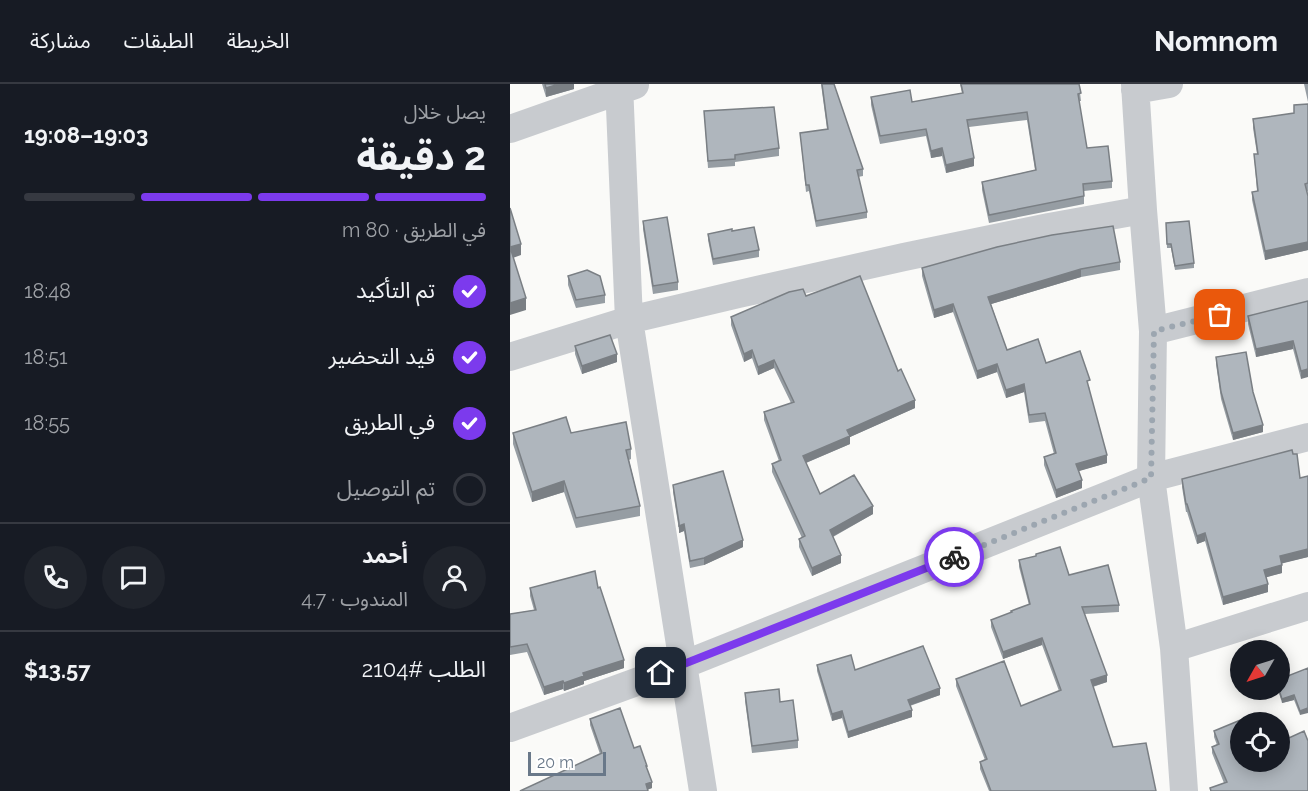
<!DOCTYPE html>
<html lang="ar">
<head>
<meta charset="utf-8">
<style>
	:root { --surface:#171b24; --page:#20242c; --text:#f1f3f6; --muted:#9ea1a6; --line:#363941; --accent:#7c3aed }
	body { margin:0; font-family:Raleway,"Noto Sans Arabic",sans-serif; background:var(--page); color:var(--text); direction:rtl; height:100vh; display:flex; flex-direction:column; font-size:22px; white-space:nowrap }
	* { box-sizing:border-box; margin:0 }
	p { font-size:20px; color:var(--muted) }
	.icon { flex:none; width:33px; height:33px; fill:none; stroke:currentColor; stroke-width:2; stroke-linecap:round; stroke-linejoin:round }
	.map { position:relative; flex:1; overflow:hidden; direction:ltr }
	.side { display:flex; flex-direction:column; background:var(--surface); width:510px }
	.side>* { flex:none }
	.needle { width:39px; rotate:231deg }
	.controls { position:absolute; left:720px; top:556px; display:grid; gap:12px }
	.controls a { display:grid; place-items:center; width:60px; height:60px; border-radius:50%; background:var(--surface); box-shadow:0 3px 15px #0003; font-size:30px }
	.scale { position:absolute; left:18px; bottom:15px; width:78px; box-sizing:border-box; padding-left:6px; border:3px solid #697889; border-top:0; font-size:16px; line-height:21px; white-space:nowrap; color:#697889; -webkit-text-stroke:4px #fff; paint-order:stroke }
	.pin { position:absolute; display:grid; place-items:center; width:51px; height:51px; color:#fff; margin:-26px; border-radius:12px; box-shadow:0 3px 9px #0006 }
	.courier { position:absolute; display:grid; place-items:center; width:60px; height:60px; margin:-30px; border:4px solid #7c3aed; border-radius:50%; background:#fff; color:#222; box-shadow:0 2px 8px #0007 }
	.headline em { font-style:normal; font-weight:700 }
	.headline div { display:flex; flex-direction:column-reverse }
	.headline { display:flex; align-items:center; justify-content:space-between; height:102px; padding:0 24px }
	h1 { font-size:39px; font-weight:700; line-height:45px }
	.bar { display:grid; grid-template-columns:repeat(4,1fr); gap:9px 6px; align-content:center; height:72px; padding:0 24px }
	.bar i { height:8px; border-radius:4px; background:var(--line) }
	.bar .active { background:var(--accent) }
	.bar p { grid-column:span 4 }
	.line { display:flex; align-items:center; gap:15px; padding:0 24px; border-top:2px solid var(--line) }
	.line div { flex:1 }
	.round { display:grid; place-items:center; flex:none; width:63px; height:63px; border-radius:32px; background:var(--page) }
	ol { padding:0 24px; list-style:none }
	li { display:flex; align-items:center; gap:18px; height:66px }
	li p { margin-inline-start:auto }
	li .icon { padding:6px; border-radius:50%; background:var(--accent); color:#fff; stroke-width:4 }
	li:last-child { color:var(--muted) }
	li i { width:33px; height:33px; border:3px solid var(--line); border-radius:50% }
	header { display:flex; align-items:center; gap:36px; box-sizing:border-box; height:84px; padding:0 30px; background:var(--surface); border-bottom:2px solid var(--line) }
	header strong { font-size:28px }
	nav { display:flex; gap:33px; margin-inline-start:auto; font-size:21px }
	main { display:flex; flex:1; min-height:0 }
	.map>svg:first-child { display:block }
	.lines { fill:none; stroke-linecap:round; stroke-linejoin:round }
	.minor { stroke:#c8cbcf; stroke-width:28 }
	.wall { fill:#969da3 }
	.shaded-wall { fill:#7a7f84 }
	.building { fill:#afb6bd; stroke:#7a7f84; stroke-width:1.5 }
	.done { stroke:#9ca6b0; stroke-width:6; stroke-dasharray:0 10.8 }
	.route { stroke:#7c3aed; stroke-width:8 }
</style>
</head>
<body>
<header>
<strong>Nomnom</strong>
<nav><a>الخريطة</a><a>الطبقات</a><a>مشاركة</a></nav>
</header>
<main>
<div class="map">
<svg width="798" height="707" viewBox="0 0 798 707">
	<rect width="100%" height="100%" fill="#fafaf8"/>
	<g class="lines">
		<path class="minor" d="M109,0l10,236 74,471
			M625,0l8,126 10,121 -2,147 23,170 10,143
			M625,6l34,-6
			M0,45l125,-44
			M643,247l155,-39
			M0,273l119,-37 110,-26 165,-37 145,-30 94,-17
			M664,564l134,-42
			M0,644l173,-63 468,-187 157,-41"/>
	</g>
	<path class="wall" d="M32,0h32v5l-28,8z
		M311,0h13l29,85v7l-5,1 9,35v6l-51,9 -7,-36 -3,1 -6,-59 27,-4z
		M450,0h119l2,17h-2l8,47 25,33v7l-28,3v13l-95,19 -7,-33v-8l53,-12 -8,-50 -58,7 5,39 -28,7 -4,-17 -11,2 -5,-22 -46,8 -9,-39v-8l41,5 50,-9z
		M794,0h4v18z
		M798,20v87l-1,1 1,4v54l-43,10 -13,-60v-8l5,-1 -3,-37h3l-4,-26v-9l41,-5v-9z
		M194,27l75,37v8l-44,6v4l-27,2z
		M133,137l35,61v8l-25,4 -10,-65z
		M656,139l28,40v5l-19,2 -4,-22h-4z
		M222,147l27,19v7l-46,8 -5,-25v-6z
		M610,178v8l-39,7 -90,27 16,46 39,13 44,25 -1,1 18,74 -29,8 4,17 -26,10 -12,-33v-8l10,-3 -9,-33 -16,2 -5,-31 -18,6 -9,-26 -20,7 -24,-67 -19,6 -12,-42v-8z
		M58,192l37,19v8l-29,5 -8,-23z
		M296,212l92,75 17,37 -65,29v7l-44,19 14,31 53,20 -40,23 8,26 -29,13 -13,-29v-8l3,-1 -30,-66v-8l7,-3 -15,-41v-8l27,-9 -17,-35 -16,7 -6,-17 -8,4 -13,-37v-8z
		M798,217l-7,78 -8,-30 -37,8 -8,-33v-8z
		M65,262l42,16 -35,12 -7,-20z
		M706,273l37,35 10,40 -30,8 -12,-41 -5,-35z
		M3,349l118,16v10l-2,1 11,46v10l-64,12 -12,-36 -32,10 -19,-58z
		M672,395l126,78 -26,6v10l-16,4 2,15 -45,13 -18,-64 -8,3 -10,-32h-1l-4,-25z
		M163,401l70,62 -39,18 -14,3 -6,-37 -5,2v-3l-6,-38z
		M509,476l50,15 50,30v7l-34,2 22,68 -14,5 20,60 43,44h-167l-9,-22v-7l5,-2 -29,-74v-7l65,27 38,-15 -17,-46 -39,14 -12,-32v-7l20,-7v-2l18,-6 -10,-38z
		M20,504h68l26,80 -40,13v3l-20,7 -1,-2 -19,6 -17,-43 -17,3v-41l24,-4 -4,-14z
		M307,581l38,5 85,25 -30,11 2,11 -64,21 -6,-20 -10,3 -15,-50z
		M798,584l-8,47 -6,-15 -12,3 -4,-13h2z
		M235,609l35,9 18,38v8l-46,5 -7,-52z
		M80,635l44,29 13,23 5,17 -5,2 -47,-36 -10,-29z
		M730,639l68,68h-98v-3l14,-5 -12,-30v-6l5,-2 -3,-8v-6z"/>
	<path class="shaded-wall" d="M49,0h15v5l-28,8v-9z
		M432,64v8l-11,2v-7z
		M464,74v8l-28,7v-8z
		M798,158v8l-43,10v-9z
		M11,160v11l-11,4v-12z
		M571,185v8l-93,28v-8z
		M16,214v12l-16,5v-12z
		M443,220v8l-19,6v-8z
		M783,257v8l-37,8v-8z
		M242,266v8l-8,4v-8z
		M107,270v8l-35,12v-8z
		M264,276v8l-16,7v-8z
		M487,280v8l-20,7v-8z
		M798,285v8l-7,2v-8z
		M514,300v8l-18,6v-8z
		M405,316v8l-65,29v7l-47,20v-8l44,-26z
		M753,341v7l-30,8v-7z
		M597,371v8l-31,9v-8z
		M572,396v8l-26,10v-8z
		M54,397v11l-32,10v-10z
		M363,422v8l-43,24v-8z
		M174,440v7l-5,2v-7z
		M695,449v8l-8,3v-8z
		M233,456v7l-39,18v-7z
		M798,465v8l-28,7v-8z
		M331,471v8l-29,13v-8z
		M772,481v8l-18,5v-8z
		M758,500v8l-45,13v-8z
		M532,554v7l-39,14v-7z
		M114,576v8l-40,13v3l-20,7v-8l19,-10z
		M597,591v7l-16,5v-7z
		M53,597v8l-19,6v-8z
		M430,604v7l-32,11v-6z
		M784,611v5l-12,3v-4z
		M798,624v5l-8,2v-4z
		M402,626v7l-64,21v-6z
		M332,627v7l-10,3v-7z
		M142,698v6l-6,2v-6z"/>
	<path class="building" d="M35,0h14l-13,4z
		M312,0h12l29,85 -6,1 10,42 -51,9 -7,-36h-3l-6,-52 28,-4z
		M451,0h118l2,9 -3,1 9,54 21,-2 4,35 -29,3 1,12 -95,19 -7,-33 54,-12 -9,-58 -60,8 7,38 -28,7 -4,-17 -11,3 -5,-22 -46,7 -9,-39 39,-7 2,12 51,-9z
		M798,20v79l-3,1 3,12v46l-43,9 -13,-59 6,-1 -4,-37h4l-5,-35 41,-6v-8z
		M264,23l5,41 -44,7v4l-27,2 -4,-50z
		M0,124l11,36 -11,3 16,51 -16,5z
		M157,133l11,65 -25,4 -10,-65z
		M679,137l5,42 -19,3 -4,-22h-4l-1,-21z
		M603,142l7,36 -39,7 -93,28 19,53 31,-11 8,24 34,-12 10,29 -3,1 20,74 -31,9 6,16 -26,10 -12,-33 12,-4 -11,-40 -16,2 -5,-31 -18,6 -9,-26 -20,7 -24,-67 -19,6 -12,-42 75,-21 55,-12z
		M244,143l5,23 -46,9 -5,-25 24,-5v2z
		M77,186l13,6 5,19 -29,5 -8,-24z
		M350,192l38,95 3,-2 14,31 -68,30 3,6 -47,20 17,38 34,-19 19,31 -43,24 11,25 -29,13 -13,-29 6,-3 -33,-72 9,-4 -17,-48 30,-10 -20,-42 -16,7 -6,-17 -8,4 -13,-37 58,-25 14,-3 3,7z
		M798,217v68l-7,2 -8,-30 -37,8 -8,-33z
		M100,251l7,19 -35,12 -7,-20z
		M736,268l7,40 10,33 -30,8 -12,-41 -5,-35z
		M56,333l5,16 55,-11 5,27 -5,1 14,56 -64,12 -12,-37 -32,11 -19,-59z
		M782,366l1,4h4l3,24 8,-2v73l-28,7 2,9 -18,5 4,14 -45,13 -18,-64 -8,3 -10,-32h-1l-4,-25z
		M213,387l20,69 -39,18 -14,3 -6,-37 -5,2v-3l-6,-38z
		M550,463l9,28 39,-10 11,40 -37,2 25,68 -16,5 22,67 33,-4 10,48h-165l-11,-29 7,-3 -31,-80 48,-18 17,45 40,-16 -19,-52 -39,14 -12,-32 21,-8 -1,-1 19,-7 -11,-44 17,-4v-2z
		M85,487l3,17 2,-1 24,73 -41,13 1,3 -20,7 -1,-2 -19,6 -17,-43 -17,3v-33l26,-4 -6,-22z
		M413,562l17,42 -32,12 4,10 -64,22 -6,-21 -10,3 -15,-49 34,-10 4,15z
		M798,584v40l-8,3 -6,-16 -12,4 -3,-9 1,-11z
		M269,605l1,13 13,-2 5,40 -46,6 -7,-53z
		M110,624l14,40 6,-2 7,20h-1l6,16 -6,2 2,7h-128l82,-38 -12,-34z
		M745,630l4,9h-19v39h40v-20l24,-11 4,10v50h-97l-1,-3 17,-6 -15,-35 7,-3 -5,-13z"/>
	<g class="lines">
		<path class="done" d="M444,473l197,-79 3,-147 66,-16"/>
		<path class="route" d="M151,589l293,-116"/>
	</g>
</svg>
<div class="controls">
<a><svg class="needle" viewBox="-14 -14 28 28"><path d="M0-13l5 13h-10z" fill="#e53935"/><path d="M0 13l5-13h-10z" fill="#9ea1a6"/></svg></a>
<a><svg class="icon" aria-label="locate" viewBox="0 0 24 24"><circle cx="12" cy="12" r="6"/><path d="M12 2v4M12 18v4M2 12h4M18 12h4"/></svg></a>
</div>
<div class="scale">20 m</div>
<div class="pin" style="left:710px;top:231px;background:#ea580c"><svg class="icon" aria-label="bag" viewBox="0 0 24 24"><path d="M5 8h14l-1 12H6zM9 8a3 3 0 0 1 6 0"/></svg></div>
<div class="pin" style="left:151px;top:589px;background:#1f2937"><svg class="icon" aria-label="home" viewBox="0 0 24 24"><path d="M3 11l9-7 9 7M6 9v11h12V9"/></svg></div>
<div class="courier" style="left:444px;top:473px"><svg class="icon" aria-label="bike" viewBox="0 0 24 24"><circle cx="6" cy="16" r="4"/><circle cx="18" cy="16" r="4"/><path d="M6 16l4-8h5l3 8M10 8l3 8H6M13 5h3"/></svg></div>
</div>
<section class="side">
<div class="headline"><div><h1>2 دقيقة</h1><p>يصل خلال</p></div><em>19:03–19:08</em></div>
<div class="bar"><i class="active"></i><i class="active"></i><i class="active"></i><i></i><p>في الطريق · 80 m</p></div>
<ol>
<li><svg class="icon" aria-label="check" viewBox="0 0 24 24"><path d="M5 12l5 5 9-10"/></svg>تم التأكيد<p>18:48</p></li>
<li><svg class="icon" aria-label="check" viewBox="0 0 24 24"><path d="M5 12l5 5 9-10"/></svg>قيد التحضير<p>18:51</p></li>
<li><svg class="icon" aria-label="check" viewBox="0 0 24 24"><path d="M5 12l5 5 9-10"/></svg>في الطريق<p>18:55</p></li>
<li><i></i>تم التوصيل</li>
</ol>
<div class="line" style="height:108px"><a class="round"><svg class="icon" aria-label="person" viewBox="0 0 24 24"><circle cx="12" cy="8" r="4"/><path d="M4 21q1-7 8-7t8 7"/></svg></a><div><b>أحمد</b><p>المندوب · 4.7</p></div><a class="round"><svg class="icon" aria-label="chat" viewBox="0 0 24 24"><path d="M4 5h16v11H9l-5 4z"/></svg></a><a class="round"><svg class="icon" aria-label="phone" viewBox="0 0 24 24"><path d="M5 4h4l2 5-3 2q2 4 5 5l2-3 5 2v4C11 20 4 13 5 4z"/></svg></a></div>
<div class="line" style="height:78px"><div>الطلب #2104</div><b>$13.57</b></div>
</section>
</main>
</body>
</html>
